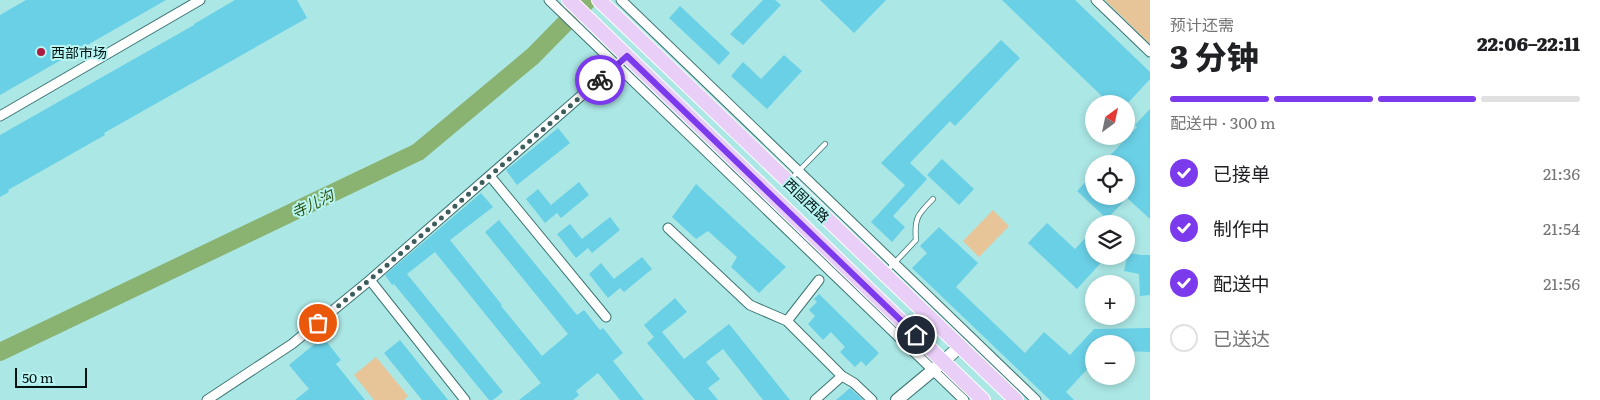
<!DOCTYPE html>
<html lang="zh">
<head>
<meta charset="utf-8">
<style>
	:root { --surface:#fff; --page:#f6f6f6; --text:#202124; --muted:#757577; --line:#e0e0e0; --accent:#7c3aed }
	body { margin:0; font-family:Literata,"Noto Sans SC",serif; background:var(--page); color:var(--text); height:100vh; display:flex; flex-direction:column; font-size:19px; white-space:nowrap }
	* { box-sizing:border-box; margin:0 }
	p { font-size:16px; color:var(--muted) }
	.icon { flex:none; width:28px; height:28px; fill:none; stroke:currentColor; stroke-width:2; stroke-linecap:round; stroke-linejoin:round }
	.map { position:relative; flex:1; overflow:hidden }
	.details { display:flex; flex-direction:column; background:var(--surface); width:450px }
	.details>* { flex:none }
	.needle { width:32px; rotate:33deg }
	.tools { position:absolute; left:1085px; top:95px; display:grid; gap:10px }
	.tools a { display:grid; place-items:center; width:50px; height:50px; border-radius:50%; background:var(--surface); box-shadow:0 2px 8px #0003; font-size:25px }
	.scale { position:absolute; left:15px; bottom:12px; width:72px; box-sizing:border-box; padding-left:5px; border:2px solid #001212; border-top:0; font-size:14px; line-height:18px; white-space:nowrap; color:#001212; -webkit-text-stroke:4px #b8f5f3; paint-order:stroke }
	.pin { position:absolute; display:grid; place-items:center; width:42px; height:42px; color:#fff; margin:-21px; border:2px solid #fff; border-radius:50%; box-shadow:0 1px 5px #0007 }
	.courier { position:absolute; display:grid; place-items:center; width:50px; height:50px; margin:-25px; border:4px solid #7c3aed; border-radius:50%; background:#fff; color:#222; box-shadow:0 1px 6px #0007 }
	.headline em { font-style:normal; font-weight:800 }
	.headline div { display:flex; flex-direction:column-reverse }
	.headline { display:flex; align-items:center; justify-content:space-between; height:85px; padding:0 20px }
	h1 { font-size:32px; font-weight:800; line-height:38px }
	.bar { display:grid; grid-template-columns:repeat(4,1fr); gap:8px 5px; align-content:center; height:60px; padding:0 20px }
	.bar i { height:6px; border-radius:4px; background:var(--line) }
	.bar .active { background:var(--accent) }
	.bar p { grid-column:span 4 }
	ol { padding:0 20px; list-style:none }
	li { display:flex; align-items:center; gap:15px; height:55px }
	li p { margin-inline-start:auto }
	li .icon { padding:5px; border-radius:50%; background:var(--accent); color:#fff; stroke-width:4 }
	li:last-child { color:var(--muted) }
	li i { width:28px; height:28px; border:2px solid var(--line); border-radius:50% }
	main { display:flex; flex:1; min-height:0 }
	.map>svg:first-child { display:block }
	.green { fill:#e7c599 }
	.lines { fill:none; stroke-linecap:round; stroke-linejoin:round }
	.river { stroke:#8ab271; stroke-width:18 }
	.building { fill:#6ad0e6 }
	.lane-casing { stroke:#3b7574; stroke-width:6 }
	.street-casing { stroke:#3b7574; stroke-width:11 }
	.secondary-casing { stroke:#3b7574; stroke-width:14 }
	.primary-casing { stroke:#fff; stroke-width:16 }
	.lane { stroke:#fff; stroke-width:4.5 }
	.street { stroke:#fff; stroke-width:9 }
	.secondary { stroke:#fff; stroke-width:12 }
	.primary { stroke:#e9cef7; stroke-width:14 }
	.done { stroke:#3c5d5c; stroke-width:5; stroke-dasharray:0 9 }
	.route { stroke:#7c3aed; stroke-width:6 }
	.poi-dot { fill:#ae1a40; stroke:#b8f5f3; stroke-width:2 }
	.labels { text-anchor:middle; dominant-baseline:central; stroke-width:4; stroke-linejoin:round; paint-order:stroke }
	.poi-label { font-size:14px; fill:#001212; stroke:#b8f5f3; text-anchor:start }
	.street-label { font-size:14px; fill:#001212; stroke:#b8f5f3 }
	.water-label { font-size:15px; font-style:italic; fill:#2e520e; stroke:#b8f5f3 }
</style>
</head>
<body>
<main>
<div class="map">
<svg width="1150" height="400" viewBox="0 0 1150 400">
	<rect width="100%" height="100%" fill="#abe7e5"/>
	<path class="green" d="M1105,0h45v44z
		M993,210l16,16 -30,31 -16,-16z
		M376,357l32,39 -4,4h-30l-20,-25z"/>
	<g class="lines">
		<path class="river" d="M0,352l418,-200 115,-96 55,-56"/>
	</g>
	<path class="building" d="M26,0h140l-166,95v-80z
		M235,0h62l10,18 -203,115 1,2 -97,55 1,2 -9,5v-62l194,-110v-1z
		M763,0h12l6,5 -38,40 -13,-11z
		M820,0h66l-32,33z
		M1002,0h73l75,72v7l-23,25h-17z
		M680,6l50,47 -11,12 -50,-47z
		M1001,40l19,18 -65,68 -5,-5 -40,42 17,16 -34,37 12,11 -13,15 -21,-20 34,-37 -24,-22z
		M784,55l18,16 -35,38 -36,-33 12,-14 18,17z
		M1150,109v110l-23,-21 -20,21 -30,-28 17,-18v23h32v-32h-24l35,-37 -2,-2z
		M558,128l12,15 -53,42 -11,-15z
		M942,159l32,30 -15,16 -32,-30z
		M579,182l10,13 -28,23 -4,-5 -12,10 -19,-24 12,-10 13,16z
		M696,184l90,83 -27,26 -28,-26 6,-10 -29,-26 -12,8 -24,-22z
		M481,193l12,14 -43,33 52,65 -1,1 41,50 26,-22 -83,-102 14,-12 78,95 7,-5 16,20 3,-2 20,25 -10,8 31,39h-24l-22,-27 -22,18 3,4 -6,5h-54l22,-17 -106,-131 -28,22 96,118 -10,8h-4l-95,-116 -2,1 -7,-10z
		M610,217l10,13 -28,23 -4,-5 -12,10 -19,-24 13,-10 12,15z
		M1047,223l28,26 19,-20v27h13l-30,33 -49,-46z
		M939,227l39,36 -22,24 69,66 19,-21 26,23 24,-26 56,-1v24l-24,-1v-7h-32v18l-28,30 8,8h-24l-138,-132 15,-15 -7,-7z
		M1128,253l13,2h9v40l-10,1 -1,-22 -15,-3z
		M642,257l10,12 -28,23 -4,-4 -12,10 -19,-24 12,-11 13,16z
		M819,294l60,59 -13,13 -5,-5 -6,6 -15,-15 5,-5 -14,-15 -8,8 -15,-16 7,-8 -6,-6 8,-8 -3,-3z
		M675,298l12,14 -25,20 22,27 45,-35 61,76h-27l-40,-51 -17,13 14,17 -12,9 10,12h-23l-48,-57 7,-6 -10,-12z
		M323,337l18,23 -5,4 29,36h-70l14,-11 -20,-24z
		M400,340l48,60h-26l-38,-47z
		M850,388l13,12h-27z"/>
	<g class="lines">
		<g class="lane-casing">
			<path id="lane" d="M789,181l36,-37
				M885,273l31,-33c-2,-22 2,-26 17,-41"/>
		</g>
		<g class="street-casing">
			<path id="street" d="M549,0l415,400
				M621,0l415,400
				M1096,0l54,52
				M0,116l200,-116
				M490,176l116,141
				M668,228l82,77 37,16 32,-41
				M370,280l95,120
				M787,321l55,55 -27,24
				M842,376l12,7 18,17
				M207,400l85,-56 78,-64 251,-219"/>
		</g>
		<g class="secondary-casing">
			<path id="secondary" d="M897,400l47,-39 15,-14"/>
		</g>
		<g class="primary-casing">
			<path id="primary" d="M569,0l414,400
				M599,0l417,400"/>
		</g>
		<use href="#lane" class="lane"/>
		<use href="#street" class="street"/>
		<use href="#secondary" class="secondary"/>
		<use href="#primary" class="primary"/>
	</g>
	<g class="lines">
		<path class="done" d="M318,323l67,-56 215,-187"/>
		<path class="route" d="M600,80l27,-24 289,279"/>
	</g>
	<circle class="poi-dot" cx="41" cy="52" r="5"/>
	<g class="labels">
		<g class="poi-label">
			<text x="51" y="52">西部市场</text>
		</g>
		<g class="street-label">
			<text transform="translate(807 200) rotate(44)">西固西路</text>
		</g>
		<g class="water-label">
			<text transform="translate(312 203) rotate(-26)">寺儿沟</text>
		</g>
	</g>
</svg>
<div class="tools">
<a><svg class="needle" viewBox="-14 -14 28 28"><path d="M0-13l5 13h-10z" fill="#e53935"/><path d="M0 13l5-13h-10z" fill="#757577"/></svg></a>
<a><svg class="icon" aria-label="locate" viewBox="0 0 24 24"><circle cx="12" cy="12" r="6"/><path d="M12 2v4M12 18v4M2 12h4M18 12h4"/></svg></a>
<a><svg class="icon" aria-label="layers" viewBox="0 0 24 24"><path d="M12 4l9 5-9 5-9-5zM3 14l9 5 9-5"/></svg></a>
<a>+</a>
<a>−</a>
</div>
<div class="scale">50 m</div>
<div class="pin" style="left:318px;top:323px;background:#ea580c"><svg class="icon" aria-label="bag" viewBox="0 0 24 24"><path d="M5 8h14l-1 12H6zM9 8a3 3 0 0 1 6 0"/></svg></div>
<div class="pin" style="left:916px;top:335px;background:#1f2937"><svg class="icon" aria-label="home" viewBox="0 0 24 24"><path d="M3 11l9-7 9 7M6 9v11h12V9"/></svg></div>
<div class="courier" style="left:600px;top:80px"><svg class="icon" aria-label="bike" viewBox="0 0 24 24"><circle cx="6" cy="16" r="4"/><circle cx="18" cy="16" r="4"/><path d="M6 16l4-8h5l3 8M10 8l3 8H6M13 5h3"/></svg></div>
</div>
<section class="details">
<div class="headline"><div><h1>3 分钟</h1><p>预计还需</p></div><em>22:06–22:11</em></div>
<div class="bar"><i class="active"></i><i class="active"></i><i class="active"></i><i></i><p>配送中 · 300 m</p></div>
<ol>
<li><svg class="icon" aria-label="check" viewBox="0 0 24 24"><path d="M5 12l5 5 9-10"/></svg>已接单<p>21:36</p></li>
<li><svg class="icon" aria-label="check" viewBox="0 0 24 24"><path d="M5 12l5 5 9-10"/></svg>制作中<p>21:54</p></li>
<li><svg class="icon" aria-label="check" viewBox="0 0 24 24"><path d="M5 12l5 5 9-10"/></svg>配送中<p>21:56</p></li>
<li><i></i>已送达</li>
</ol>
</section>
</main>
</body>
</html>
